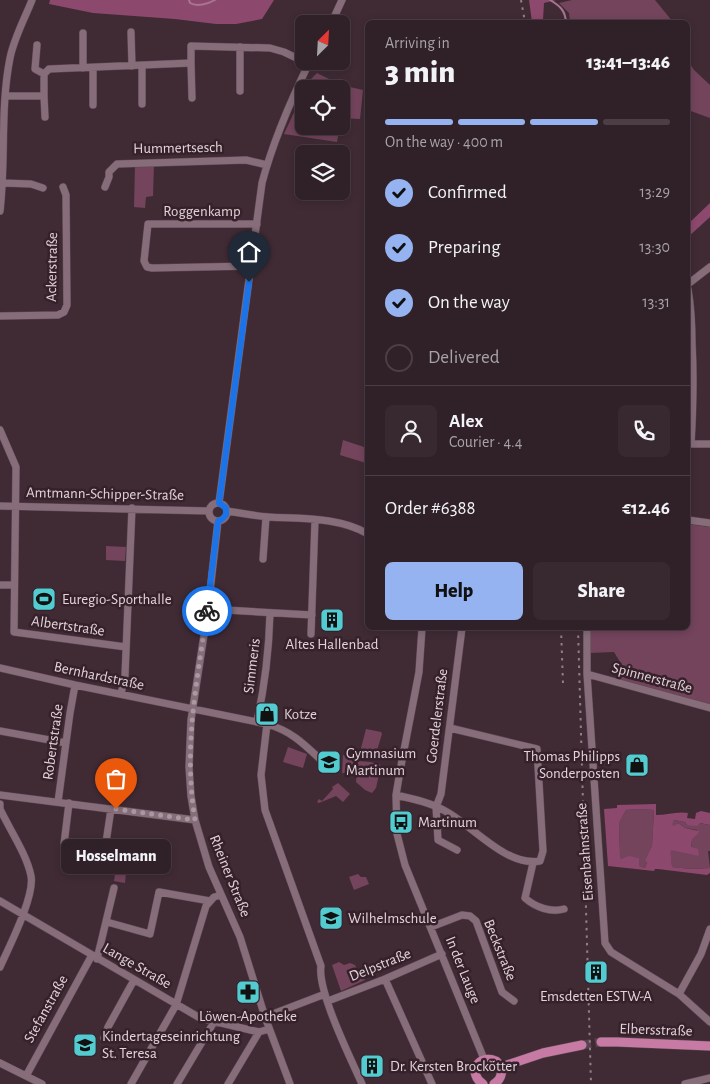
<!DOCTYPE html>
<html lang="en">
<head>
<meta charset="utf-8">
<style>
	:root { --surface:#302028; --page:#382830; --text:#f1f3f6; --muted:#a8a3a8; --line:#4b3e45; --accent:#95b2f1 }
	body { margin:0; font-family:"Alegreya Sans",sans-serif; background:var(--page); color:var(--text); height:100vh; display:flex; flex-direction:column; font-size:19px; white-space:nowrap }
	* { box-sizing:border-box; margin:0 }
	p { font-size:16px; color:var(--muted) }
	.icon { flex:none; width:28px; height:28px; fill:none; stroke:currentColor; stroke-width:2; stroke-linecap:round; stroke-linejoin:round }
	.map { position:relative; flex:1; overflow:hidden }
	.panel { position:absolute; left:365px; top:20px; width:325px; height:610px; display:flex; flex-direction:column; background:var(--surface); border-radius:8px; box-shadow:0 2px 8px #0003,0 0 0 1px var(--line) }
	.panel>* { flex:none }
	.needle { width:32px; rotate:24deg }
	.fabs { position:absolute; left:295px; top:15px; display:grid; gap:10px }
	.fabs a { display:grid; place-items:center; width:55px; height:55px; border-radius:8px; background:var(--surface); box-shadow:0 2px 8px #0003,0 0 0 1px var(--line); font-size:25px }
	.pin { position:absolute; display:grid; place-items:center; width:42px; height:42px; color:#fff; margin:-51px -21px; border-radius:50% 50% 50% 0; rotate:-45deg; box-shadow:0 0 5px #0007 }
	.pin .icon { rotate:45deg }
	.courier { position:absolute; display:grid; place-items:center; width:50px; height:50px; margin:-25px; border:4px solid #1a73e8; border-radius:50%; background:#fff; color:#222; box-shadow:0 1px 6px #0007 }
	.bubble { position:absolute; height:35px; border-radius:8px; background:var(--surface); box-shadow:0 2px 8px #0003,0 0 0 1px var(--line); font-size:16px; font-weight:800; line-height:35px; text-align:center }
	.headline em { font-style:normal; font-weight:800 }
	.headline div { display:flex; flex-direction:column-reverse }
	.headline { display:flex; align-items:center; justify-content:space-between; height:85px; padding:0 20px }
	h1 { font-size:32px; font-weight:800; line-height:38px }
	.bar { display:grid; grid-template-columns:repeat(4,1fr); gap:8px 5px; align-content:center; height:60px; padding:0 20px }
	.bar i { height:6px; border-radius:4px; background:var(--line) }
	.bar .active { background:var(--accent) }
	.bar p { grid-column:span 4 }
	.line { display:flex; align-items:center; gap:12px; padding:0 20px; border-top:1px solid var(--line) }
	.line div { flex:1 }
	.round { display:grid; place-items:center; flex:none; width:52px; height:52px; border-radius:8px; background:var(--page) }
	ol { padding:0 20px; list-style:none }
	li { display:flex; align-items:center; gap:15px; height:55px }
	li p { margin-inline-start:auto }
	li .icon { padding:5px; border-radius:50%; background:var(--accent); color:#111; stroke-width:4 }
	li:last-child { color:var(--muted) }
	li i { width:28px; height:28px; border:2px solid var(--line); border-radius:50% }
	.primary-button { display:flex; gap:10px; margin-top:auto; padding:10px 20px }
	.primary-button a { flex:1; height:58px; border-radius:8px; background:var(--accent); color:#111; font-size:20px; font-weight:800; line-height:58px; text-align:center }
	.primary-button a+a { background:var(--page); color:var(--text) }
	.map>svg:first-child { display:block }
	.green { fill:#74445d }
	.forest { fill:#8d486e; fill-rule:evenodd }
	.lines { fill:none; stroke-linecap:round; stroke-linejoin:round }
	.stream { stroke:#a97490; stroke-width:2 }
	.major-tunnel { stroke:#58444e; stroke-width:9; stroke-dasharray:9 4.5; stroke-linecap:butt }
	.minor-casing { stroke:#5b4952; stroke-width:8 }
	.major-casing { stroke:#5b4952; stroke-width:10 }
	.minor { stroke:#866d79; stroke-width:7 }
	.major { stroke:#c77aa3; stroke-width:9 }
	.rail { stroke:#917f87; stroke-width:2; stroke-dasharray:2.5 5; stroke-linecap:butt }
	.done { stroke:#a998a0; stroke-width:5; stroke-dasharray:0 9 }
	.route { stroke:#1a73e8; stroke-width:6 }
	.labels { text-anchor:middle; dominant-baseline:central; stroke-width:5; stroke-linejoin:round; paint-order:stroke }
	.street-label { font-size:15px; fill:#e2d3da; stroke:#36212b }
	.poi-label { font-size:15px; fill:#e2d3da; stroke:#36212b; text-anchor:start }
</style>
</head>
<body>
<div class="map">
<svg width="710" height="1084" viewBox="0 0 710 1084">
	<rect width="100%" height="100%" fill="#402b35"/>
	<path class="green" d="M572,0h83l18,22h-103l-1,-9 -10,-10z
		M688,61l6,9 16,15v33l-22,-8z
		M317,73l24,12 22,5 -3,29 -19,-1v-29h-36l3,-7z
		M304,91v35h36l-3,16 -53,-8z
		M154,164l-1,32 -7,1 -1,11 -11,-1 1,-42z
		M343,440l24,8 -1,15 -26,-8z
		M688,524l22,3v178l-91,-25 4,-13 -9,-15 -25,1 1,-25h98z
		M106,546l20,1 -1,14 -19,-1z
		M366,729l15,3 1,2 -7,23 -15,-5z
		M288,747l19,7 -4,14 -20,-6z
		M343,755h12l-1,18h-12z
		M358,761l12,1 11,3 -5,23 -4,5 -7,-3 -9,-8z
		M338,783l12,11 -7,8 -7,-6 -17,7 -2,-1 2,-3 3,2 11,-12 -1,-2z
		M638,809l16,1 -2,36 -7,22 -6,-2v-8l-10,-1 -8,2 -1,-5 -1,-31 7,-13z
		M674,820l11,2 2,3 12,-2 11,2v26h-2l2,17 -19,1 -19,-2 -2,-17 23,-1 -2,-1 1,-8 5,-5v-5l-12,-2 -7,-5 -4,4 -3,-2z
		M117,861l10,2 -2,20 -11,-2z
		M358,874l3,3h5l3,7 -15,6 -5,-13z
		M339,962l5,3 6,-2 5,2 2,5 3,-1 5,11 -24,11 -9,-26z"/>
	<path class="forest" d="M50,0h224l-12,19 -26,5h-20l-41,-5 -82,-6 -44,-9z
		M529,0h27l-12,3 -1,17 -2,2h-9z
		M710,203v14l-22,20v-13z
		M656,804v11c11,0 22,-4 32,-2l-1,5 8,1 1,-6 5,-2 9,2v12l-10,-2 -3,3 -10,-1 -2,-3 -11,-2 -2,5 2,1 4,-3 7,5 14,3 -2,4 -5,5 -1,7 7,2 1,7 -28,-6c-1,3 1,12 1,17l19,2 19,-1v5l-3,2 -49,-6h-3l-1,2 -46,-5 -4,-57 13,-1v-3zM638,809l16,1 -2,36 -7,15 2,1 -2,6 -6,-2v-8l-10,-2 -8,3 -1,-5 -1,-31 7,-13z"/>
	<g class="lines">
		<path class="stream" d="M189,0l1,3c7,4 18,1 25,-3
			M550,0c10,6 15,10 16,22"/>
		<path class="major-tunnel" d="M582,1045l19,-3"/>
		<g class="minor-casing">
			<path id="minor" d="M331,24l11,-24
				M131,32l1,34
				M83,33v35
				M37,45l-2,24 9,5
				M240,47v44
				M191,63l1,35
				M142,66v38
				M93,68v37
				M6,96h38v-22l5,-5 142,-6v-17l79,2 14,4 25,12
				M44,96l1,21
				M3,183l28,1 12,4
				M105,187l4,-10v-5l8,-8 129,-4 21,5
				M0,211c6,-51 0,-103 10,-153 4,-20 15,-40 22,-58
				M252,266l-100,2 -5,-1 -3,-6 4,-37h109
				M688,284l22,-17
				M688,289c3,18 4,36 4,54 2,34 1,67 -1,101
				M0,316l58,-1 6,-3 3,-7 -1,-110 -3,-8
				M0,430l16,37 -2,165 112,15
				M688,444h22
				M219,503l43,-320c11,-42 29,-83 48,-122
				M209 512a9 9 0 1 1 18 0a9 9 0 1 1-18 0Z
				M0,506l209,5
				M227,511c14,2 28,5 42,6 33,2 70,0 99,17
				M688,520l22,3
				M218,521l-10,88 -17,111 -2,47 2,29 4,24 14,47 31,70 25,80 25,67
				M263,559l3,-42
				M0,585h14
				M208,609l104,6
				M422,628l-3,44 -19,99 -4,24 1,39 8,31 79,194
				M587,628v46l18,269 6,9 68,42 31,28
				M311,634l4,-114
				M0,668l75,17 192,39c24,7 36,19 54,36
				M587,674l123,34
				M121,694l4,-19 7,-167
				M257,721c8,-36 12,-71 13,-108
				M267,724l-6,51 4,35 56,156c-4,25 30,93 41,118
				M0,731l66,12
				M0,795l195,25
				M396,795c18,4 36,8 51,17 28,16 60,55 93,49l3,-10 -6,-102 -87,-21
				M58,802l12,-89 5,-28
				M69,803l-5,41 6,12 18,2
				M0,804v5c10,21 27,46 31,67 4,20 -22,71 -31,91
				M457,850l-19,-10 -2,-33 5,-13 21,-166
				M109,860l1,-4 -5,-7 6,-40
				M533,863l-8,35c10,9 26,15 39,11
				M0,901l200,117 59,14 10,-3
				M107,922l43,12 9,-42 51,9
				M431,927l31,-12 8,1 6,5 26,71 12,9
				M97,959l17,-71
				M385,979l47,105
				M679,994l22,-40 9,-25
				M328,1001l57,-22 57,-25
				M265,1017l60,-23
				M104,1038l4,-11 26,-47
				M0,1063l42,21
				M26,1076l66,-121
				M131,1084l45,-79 30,-99 8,-9 7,-2
				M177,1084l37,-62
				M228,1084l31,-52
				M685,1084l25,-6"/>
		</g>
		<g class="major-casing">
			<path id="major" d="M601,1042h16l93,4
				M501,1067l42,-14 39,-8
				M483,1084c-16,-10 -5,-31 13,-23 8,7 7,17 -2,23"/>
		</g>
		<use href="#minor" class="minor"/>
		<use href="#major" class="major"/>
		<path class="rail" d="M521,0l4,22
			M561,628l2,56
			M578,628l13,456"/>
	</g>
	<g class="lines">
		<path class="done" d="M116,809l79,11c-12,-74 2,-137 12,-209"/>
		<path class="route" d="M207,611l11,-90 3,-1 5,-5v-7l-7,-5 30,-221"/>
	</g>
	<defs>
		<g id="stadium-square" transform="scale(1.25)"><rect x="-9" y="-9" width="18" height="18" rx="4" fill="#52ccd0" stroke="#36212b"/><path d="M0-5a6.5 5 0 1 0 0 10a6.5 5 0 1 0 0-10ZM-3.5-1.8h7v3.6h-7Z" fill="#111"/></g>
		<g id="building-square" transform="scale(1.25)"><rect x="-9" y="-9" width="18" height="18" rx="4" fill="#52ccd0" stroke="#36212b"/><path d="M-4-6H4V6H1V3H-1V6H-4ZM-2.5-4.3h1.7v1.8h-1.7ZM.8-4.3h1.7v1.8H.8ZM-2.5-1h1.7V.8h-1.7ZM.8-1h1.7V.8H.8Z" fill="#111"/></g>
		<g id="shop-square" transform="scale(1.25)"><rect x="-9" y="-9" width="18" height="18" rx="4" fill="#52ccd0" stroke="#36212b"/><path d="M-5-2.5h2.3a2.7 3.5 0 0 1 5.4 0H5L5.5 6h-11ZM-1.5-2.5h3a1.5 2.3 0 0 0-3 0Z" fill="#111"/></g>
		<g id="school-square" transform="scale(1.25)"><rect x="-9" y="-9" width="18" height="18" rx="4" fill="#52ccd0" stroke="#36212b"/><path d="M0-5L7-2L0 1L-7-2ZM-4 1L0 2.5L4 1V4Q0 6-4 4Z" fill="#111"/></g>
		<g id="bus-square" transform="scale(1.25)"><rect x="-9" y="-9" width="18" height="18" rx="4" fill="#52ccd0" stroke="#36212b"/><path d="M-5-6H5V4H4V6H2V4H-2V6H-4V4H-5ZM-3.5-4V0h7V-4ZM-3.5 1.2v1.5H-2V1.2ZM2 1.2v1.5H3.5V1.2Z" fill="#111"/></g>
		<g id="pharmacy-square" transform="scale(1.25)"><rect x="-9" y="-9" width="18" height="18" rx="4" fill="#52ccd0" stroke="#36212b"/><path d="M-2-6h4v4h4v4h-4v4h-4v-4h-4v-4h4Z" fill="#111"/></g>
	</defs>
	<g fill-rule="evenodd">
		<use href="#stadium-square" x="44" y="599"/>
		<use href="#building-square" x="332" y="620"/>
		<use href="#shop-square" x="267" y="714"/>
		<use href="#school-square" x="329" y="762"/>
		<use href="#shop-square" x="637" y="765"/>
		<use href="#bus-square" x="401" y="822"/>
		<use href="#school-square" x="331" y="918"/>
		<use href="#building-square" x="596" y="972"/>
		<use href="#pharmacy-square" x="248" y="992"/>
		<use href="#school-square" x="85" y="1045"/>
		<use href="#building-square" x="372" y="1066"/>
	</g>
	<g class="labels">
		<g class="street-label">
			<text transform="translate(178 148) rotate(-1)">Hummertsesch</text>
			<text x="202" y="211">Roggenkamp</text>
			<text transform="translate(52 267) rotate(-89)">Ackerstraße</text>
			<text transform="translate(105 494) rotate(1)">Amtmann-Schipper-Straße</text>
			<text transform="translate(68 626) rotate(8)">Albertstraße</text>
			<text transform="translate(252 666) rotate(-83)">Simmeris</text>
			<text transform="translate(99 676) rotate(12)">Bernhardstraße</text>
			<text transform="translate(652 678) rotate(15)">Spinnerstraße</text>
			<text transform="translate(437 716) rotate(-83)">Goerdelerstraße</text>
			<text transform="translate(53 742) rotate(-82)">Robertstraße</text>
			<text transform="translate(585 852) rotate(-94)">Eisenbahnstraße</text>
			<text transform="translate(230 876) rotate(68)">Rheiner Straße</text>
			<text transform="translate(500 950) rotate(68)">Beckstraße</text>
			<text transform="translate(380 965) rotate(-22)">Delpstraße</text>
			<text transform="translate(137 966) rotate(30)">Lange Straße</text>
			<text transform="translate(463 970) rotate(68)">In der Lauge</text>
			<text transform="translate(46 1009) rotate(-61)">Stefanstraße</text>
			<text transform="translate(656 1030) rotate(2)">Elbersstraße</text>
		</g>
		<g class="poi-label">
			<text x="62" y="599">Euregio-Sporthalle</text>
			<text x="332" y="644" text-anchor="middle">Altes Hallenbad</text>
			<text x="284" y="714">Kotze</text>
			<text x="346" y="753">Gymnasium<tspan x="346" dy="17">Martinum</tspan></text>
			<text x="620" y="756" text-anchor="end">Thomas Philipps<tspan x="620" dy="17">Sonderposten</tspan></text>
			<text x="418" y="822">Martinum</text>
			<text x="348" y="918">Wilhelmschule</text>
			<text x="596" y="996" text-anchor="middle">Emsdetten ESTW-A</text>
			<text x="248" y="1016" text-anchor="middle">Löwen-Apotheke</text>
			<text x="102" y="1036">Kindertageseinrichtung<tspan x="102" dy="17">St. Teresa</tspan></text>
			<text x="390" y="1066">Dr. Kersten Brockötter</text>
		</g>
	</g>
</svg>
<div class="fabs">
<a><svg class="needle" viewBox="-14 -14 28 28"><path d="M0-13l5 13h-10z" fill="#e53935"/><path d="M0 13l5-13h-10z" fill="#a8a3a8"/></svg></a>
<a><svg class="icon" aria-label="locate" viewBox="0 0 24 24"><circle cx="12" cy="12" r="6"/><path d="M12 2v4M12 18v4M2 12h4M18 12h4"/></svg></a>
<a><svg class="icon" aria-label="layers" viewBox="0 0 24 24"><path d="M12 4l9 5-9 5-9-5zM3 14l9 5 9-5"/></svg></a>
</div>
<div class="pin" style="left:116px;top:809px;background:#ea580c"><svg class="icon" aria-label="bag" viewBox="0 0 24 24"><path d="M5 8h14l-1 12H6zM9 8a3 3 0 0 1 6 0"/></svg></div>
<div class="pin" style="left:249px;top:282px;background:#1f2937"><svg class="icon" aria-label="home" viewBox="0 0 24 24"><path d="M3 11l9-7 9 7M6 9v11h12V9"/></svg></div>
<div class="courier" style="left:207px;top:611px"><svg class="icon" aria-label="bike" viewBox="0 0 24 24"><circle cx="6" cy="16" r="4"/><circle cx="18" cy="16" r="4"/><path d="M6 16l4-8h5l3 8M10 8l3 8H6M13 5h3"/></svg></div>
<div class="bubble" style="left:61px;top:839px;width:110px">Hosselmann</div>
<section class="panel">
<div class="headline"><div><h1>3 min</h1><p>Arriving in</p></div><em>13:41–13:46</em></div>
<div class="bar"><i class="active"></i><i class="active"></i><i class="active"></i><i></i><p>On the way · 400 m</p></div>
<ol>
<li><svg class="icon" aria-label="check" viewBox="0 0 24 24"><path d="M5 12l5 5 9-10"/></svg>Confirmed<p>13:29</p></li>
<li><svg class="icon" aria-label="check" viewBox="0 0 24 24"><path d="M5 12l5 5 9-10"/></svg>Preparing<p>13:30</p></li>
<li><svg class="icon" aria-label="check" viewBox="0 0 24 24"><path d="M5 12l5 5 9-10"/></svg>On the way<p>13:31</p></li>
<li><i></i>Delivered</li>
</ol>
<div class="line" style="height:90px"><a class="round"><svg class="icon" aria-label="person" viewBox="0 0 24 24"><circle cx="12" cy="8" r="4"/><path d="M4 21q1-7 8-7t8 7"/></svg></a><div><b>Alex</b><p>Courier · 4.4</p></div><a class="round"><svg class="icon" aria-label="phone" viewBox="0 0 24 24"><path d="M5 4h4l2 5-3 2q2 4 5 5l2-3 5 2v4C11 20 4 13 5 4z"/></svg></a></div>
<div class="line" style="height:65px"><div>Order #6388</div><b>€12.46</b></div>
<div class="primary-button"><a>Help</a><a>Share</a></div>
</section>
</div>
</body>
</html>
